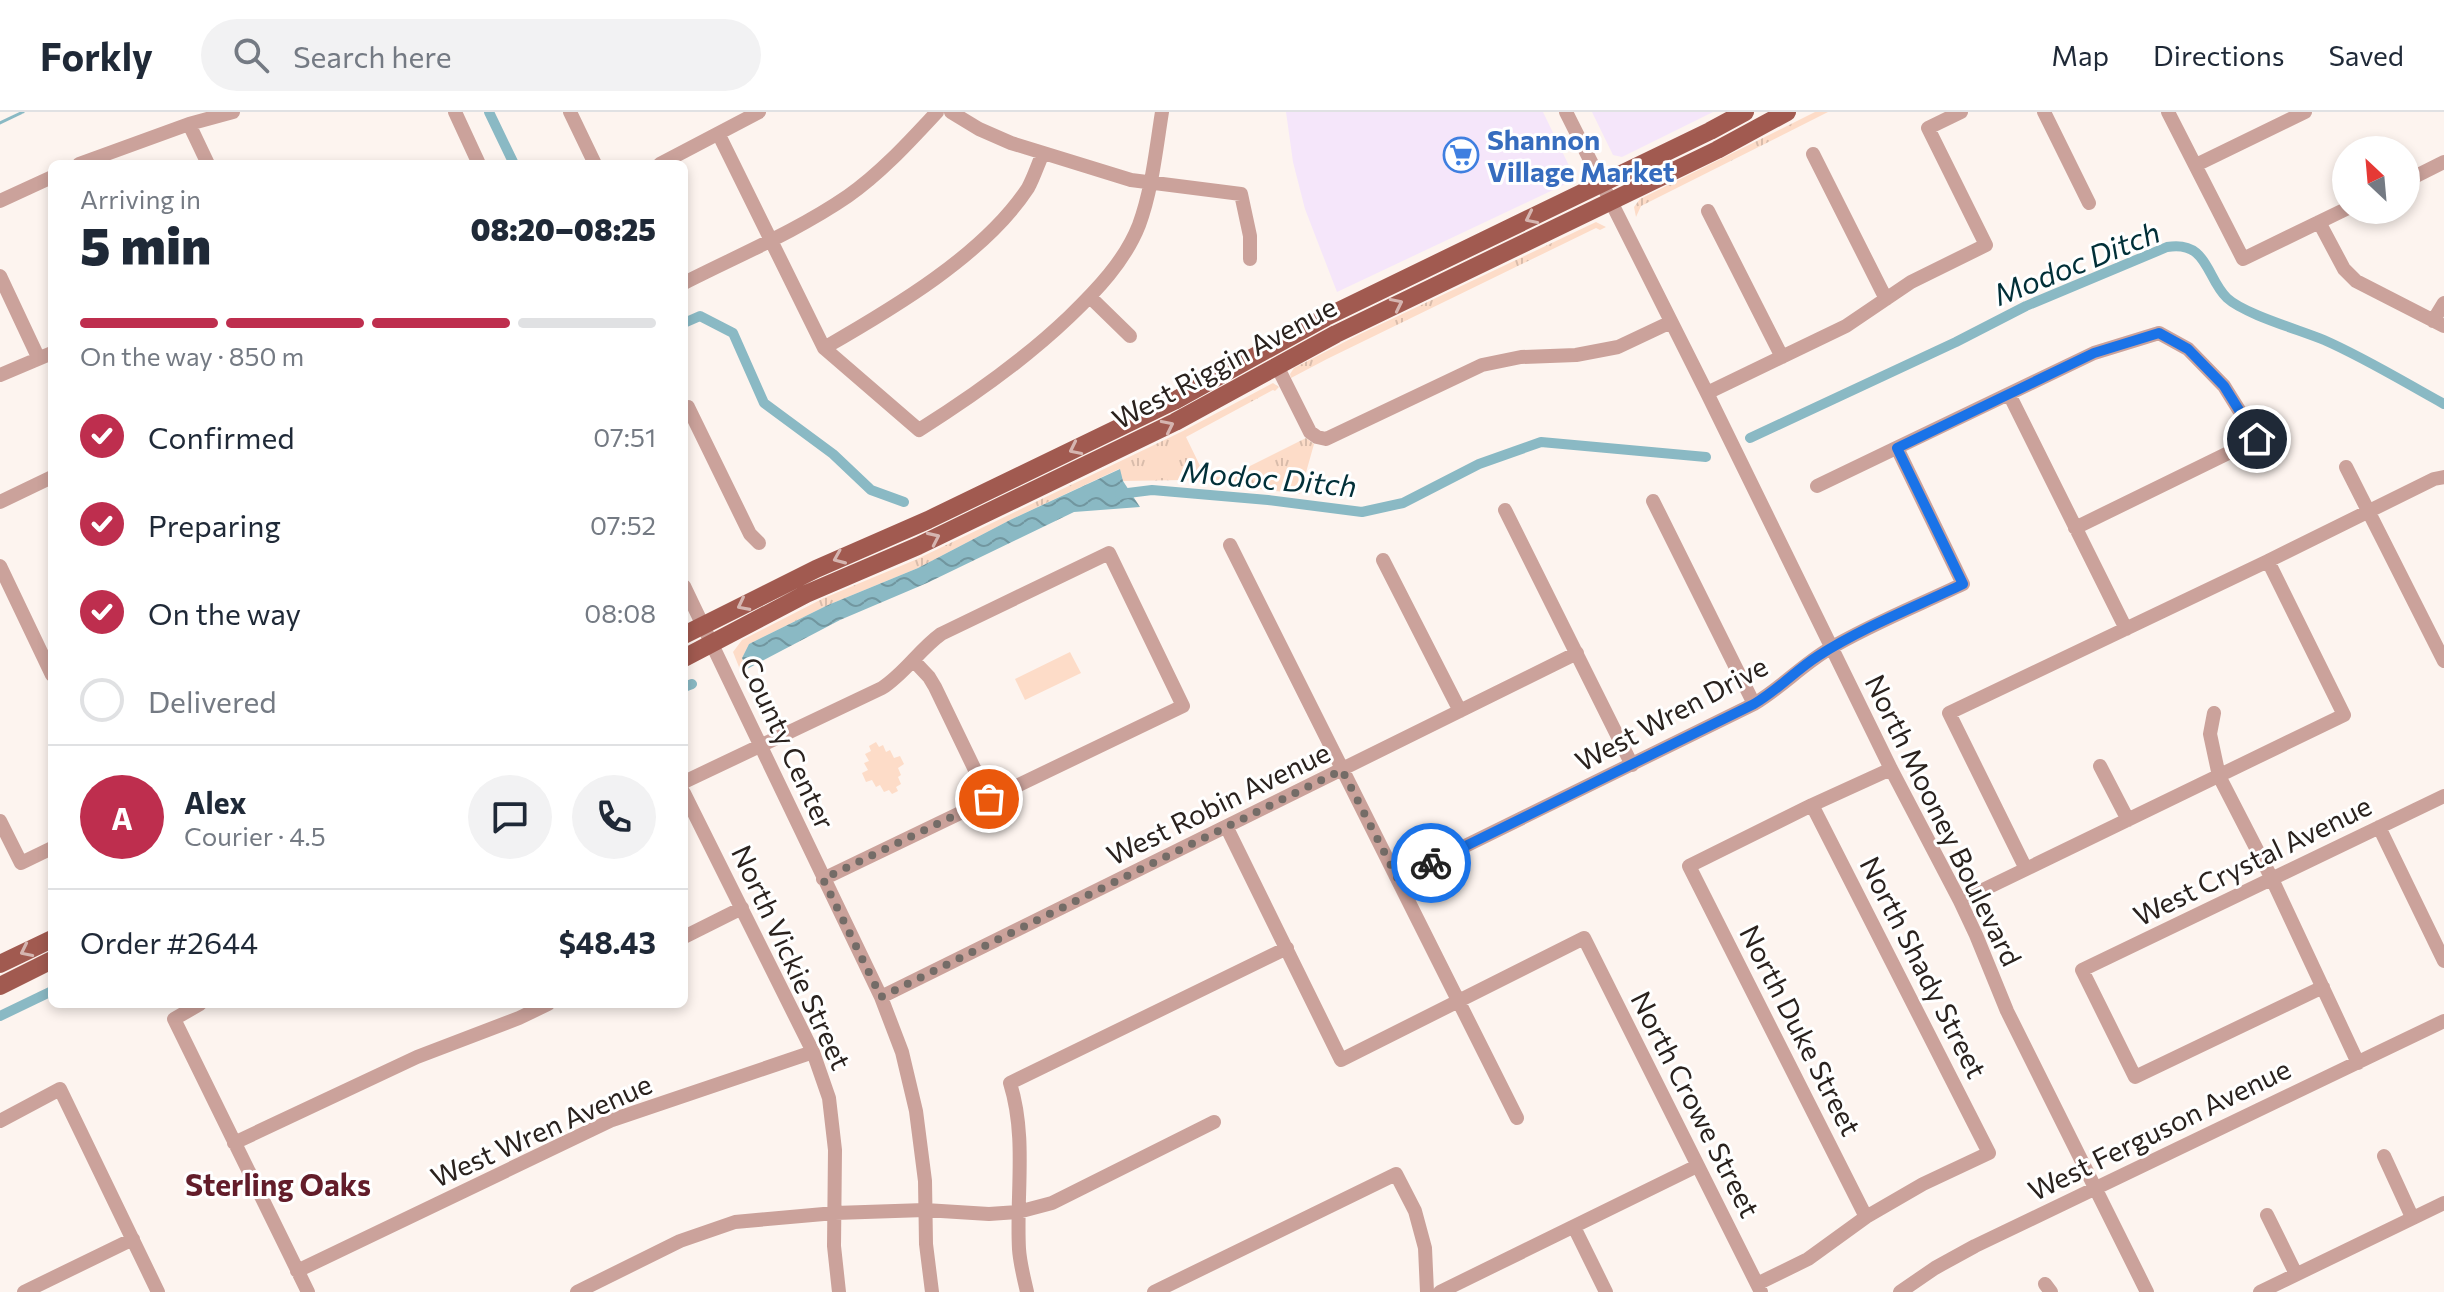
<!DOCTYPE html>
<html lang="en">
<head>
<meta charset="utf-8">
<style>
	:root { --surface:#fff; --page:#f2f2f3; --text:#1f2937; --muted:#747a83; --line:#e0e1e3; --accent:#be2e4e }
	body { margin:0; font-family:Commissioner,sans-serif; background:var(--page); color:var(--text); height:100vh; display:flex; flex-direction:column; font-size:30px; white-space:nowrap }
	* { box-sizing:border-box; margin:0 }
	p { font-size:26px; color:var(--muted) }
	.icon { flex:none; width:44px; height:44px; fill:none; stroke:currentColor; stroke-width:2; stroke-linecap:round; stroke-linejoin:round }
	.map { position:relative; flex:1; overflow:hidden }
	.side { position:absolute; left:48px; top:48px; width:640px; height:848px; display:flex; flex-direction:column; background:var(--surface); border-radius:12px; box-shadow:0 4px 12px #0003 }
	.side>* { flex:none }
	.needle { width:52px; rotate:334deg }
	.buttons { position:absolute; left:2332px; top:24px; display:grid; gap:16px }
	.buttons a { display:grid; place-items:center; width:88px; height:88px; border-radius:50%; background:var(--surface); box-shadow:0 4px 12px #0003; font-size:40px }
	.pin { position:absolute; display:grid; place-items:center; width:68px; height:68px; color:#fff; margin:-34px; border:4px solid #fff; border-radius:50%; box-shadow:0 2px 8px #0007 }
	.courier { position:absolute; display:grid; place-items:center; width:80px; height:80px; margin:-40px; border:6px solid #1a73e8; border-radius:50%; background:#fff; color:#222; box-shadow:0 2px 10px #0007 }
	.overview em { font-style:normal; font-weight:800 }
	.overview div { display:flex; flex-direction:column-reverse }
	.overview { display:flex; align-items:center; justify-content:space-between; height:136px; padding:0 32px }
	h1 { font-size:52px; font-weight:800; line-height:60px }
	.bar { display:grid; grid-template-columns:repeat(4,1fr); gap:12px 8px; align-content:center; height:96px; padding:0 32px }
	.bar i { height:10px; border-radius:6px; background:var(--line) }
	.bar .current { background:var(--accent) }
	.bar p { grid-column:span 4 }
	.line { display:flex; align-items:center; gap:20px; padding:0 32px; border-top:2px solid var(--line) }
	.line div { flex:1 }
	.round { display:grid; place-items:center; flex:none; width:84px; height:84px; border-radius:42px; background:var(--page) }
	ol { padding:0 32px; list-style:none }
	li { display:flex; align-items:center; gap:24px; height:88px }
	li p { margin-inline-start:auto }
	li .icon { padding:8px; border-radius:50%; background:var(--accent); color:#fff; stroke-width:4 }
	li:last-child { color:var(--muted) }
	li i { width:44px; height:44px; border:4px solid var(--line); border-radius:50% }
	header { display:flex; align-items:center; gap:48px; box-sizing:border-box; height:112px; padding:0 40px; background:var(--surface); border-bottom:2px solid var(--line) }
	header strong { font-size:38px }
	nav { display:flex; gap:44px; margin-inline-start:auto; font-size:28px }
	.search { width:560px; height:72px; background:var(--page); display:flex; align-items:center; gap:20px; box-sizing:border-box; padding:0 28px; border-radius:44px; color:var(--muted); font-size:30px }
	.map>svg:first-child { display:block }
	.commercial { fill:#f5e6fa }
	.grass { fill:#fddcc8 }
	.park { fill:url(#park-tufts) }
	.water { fill:url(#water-waves) }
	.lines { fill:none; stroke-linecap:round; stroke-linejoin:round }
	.stream { stroke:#8ab9c4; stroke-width:3 }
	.canal { stroke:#8ab9c4; stroke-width:10 }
	.minor { stroke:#cba29b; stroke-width:14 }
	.major { stroke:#a15a50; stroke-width:18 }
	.oneway { stroke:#d5b5b0 }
	.done { stroke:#746c67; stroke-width:8; stroke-dasharray:0 14.4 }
	.route { stroke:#1a73e8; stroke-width:10 }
	.labels { text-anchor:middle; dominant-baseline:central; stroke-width:6; stroke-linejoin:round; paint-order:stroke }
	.shop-label { font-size:28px; font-weight:bold; fill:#366cbe; stroke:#fff; text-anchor:start }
	.street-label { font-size:28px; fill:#2a221e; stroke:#fff }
	.water-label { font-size:30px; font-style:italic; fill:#012f38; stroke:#fff }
	.neighbourhood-label { font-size:30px; font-weight:bold; fill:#631d2a; stroke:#fff }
</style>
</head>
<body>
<header>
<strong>Forkly</strong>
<div class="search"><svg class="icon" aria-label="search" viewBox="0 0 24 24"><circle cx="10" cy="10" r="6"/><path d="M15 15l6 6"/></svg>Search here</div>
<nav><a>Map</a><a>Directions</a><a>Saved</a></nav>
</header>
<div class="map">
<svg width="2444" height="1180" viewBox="0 0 2444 1180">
	<defs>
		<pattern id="park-tufts" width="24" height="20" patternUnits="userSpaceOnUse" patternTransform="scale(2)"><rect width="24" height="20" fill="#fddcc8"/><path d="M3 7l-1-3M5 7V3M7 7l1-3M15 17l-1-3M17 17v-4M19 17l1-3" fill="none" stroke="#d9bcab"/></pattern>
		<pattern id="water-waves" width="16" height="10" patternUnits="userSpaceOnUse" patternTransform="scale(2)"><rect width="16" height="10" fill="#8ab9c4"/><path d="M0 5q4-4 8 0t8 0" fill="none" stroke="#71969f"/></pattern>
	</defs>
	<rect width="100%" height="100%" fill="#fdf4ef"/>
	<path class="commercial" d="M1286,0h257l30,62 -1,7 -235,111 -32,-83 -12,-47z
		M1592,0h121l-91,45 -9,-2z"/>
	<path class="grass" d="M1070,540l11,21 -56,27 -10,-21z
		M876,630l3,5 4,-2 3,7 4,-2 4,8 6,-2 4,8 -6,4 3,7 -3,2 3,7 -5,3 2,4 -6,3 -3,-4 -5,2 -4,-7 -4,2 -4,-7 -6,2 -4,-9 6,-3 -4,-7 5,-2 -4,-7 6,-3 -2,-5z"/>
	<path class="park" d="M1815,0h13l-187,94 -5,11 -2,-10 6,-8z
		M1596,110l10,5 -6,3 -4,-2 -269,131 -36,19 -1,-4 4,-6 64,-33z
		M1273,271l6,4 -4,4 -2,-1 -87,47 18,37 22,4 80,-40 8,6 -14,50 -115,-14 -62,1 -4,-12 -109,51 -92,48 -90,37 -79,39 -7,14 5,11 -6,3 -8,-20 9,-12 82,-42 91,-38 268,-129z"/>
	<path class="water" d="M1120,357l3,12 17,26 -66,5 -147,71 -87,37 -93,49 -5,-11 7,-14 79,-39 90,-37 92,-48z"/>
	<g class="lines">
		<path class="stream" d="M0,11l23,-11"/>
		<path class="canal" d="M489,0l25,52
			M684,211l16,-7 33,17 31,70 69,51 38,36 33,12
			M1750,326l206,-96 70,-36 141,-59c41,-7 39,31 60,51 17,16 73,32 97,42 41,18 80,42 120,64
			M1120,382l32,-4 116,10 94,12 41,-9 76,-39 62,-22 165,15
			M684,575l8,-3
			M0,904l52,-25"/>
		<path class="minor" d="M455,0l24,52
			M570,0l25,52
			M951,0l28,17 32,14 120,37 110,14 9,42v23
			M1566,0l141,281 184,376 69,132 16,34 31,76 140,281
			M2044,0l45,91
			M2168,0l75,147 103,-50
			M189,12l19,40
			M719,23l105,213 95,82c54,-34 104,-69 150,-113 27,-26 56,-56 70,-92 13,-35 17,-76 23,-113
			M1813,42l73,145
			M79,52l110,-40 44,-12
			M660,52l99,-52
			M2196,53l109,-53
			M2406,69l38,-19
			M0,89l52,-24
			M1708,99l74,146
			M2319,110l25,47 12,12 88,45
			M0,164l38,81
			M684,171c55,-28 113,-52 164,-87 33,-23 62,-55 89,-84
			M1090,185l40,39
			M2433,209l11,-18
			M824,236c68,-39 160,-93 204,-160 6,-11 10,-24 15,-35
			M1277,254l33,66 7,5 9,2 156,-74 39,-8 55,-2 42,-8 53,-25
			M0,263l52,-22
			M1707,281l139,-67 65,-44 75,-37 -58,-117 33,-16
			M2009,282l117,235
			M684,297l4,-2 62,127 9,9
			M2346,355l98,194
			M1817,374l277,-133 65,-20 29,16 36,37 33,53 -182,89
			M1653,389l101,203
			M0,390l52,-25
			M1505,398l127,255
			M1230,433l287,573
			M1383,448l77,151
			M0,454l52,109
			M684,474l197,411 21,55 14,59 9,70 1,63 6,48
			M913,548l16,17 6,10 54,112
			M2214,601l-4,21 9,42 53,103 86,184
			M2100,654l28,54
			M684,670l198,-94c23,-15 37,-38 59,-54l168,-81 74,153 -360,173
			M684,681l129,259 16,46 6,52 -1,96 5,46
			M0,709l21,42 31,-15
			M2379,715l65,134
			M1227,716l114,232 243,-122 177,354
			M2026,757l-77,-156 319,-152
			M1398,767l356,-175c27,-16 48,-39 75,-55 42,-25 90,-44 134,-65l-66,-136
			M1960,789l384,-186 -76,-154 166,-82 10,-2
			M684,825l58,-29
			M2323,875l-188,90 -53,-107 362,-174
			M881,885l696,-344
			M200,892l-26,15 134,273
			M0,1009l60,-32 98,203
			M234,1031l183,-86 102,-39 29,-14
			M2384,1044l28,61
			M2267,1103l29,59
			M1866,1105l-177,-351 123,-61 79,-36
			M1574,1115l32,65
			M297,1159l315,-151 201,-68
			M1757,1172l51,-25 58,-42 57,-33 66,-31 -177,-348
			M2045,1172l6,8
			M24,1180l109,-53
			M577,1180l103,-51 55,-19 100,-9 90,-3 64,4 29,-2 34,-9 162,-81
			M1027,1180c-3,-14 -7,-28 -8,-43 -3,-55 8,-112 -9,-166l277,-135
			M1154,1180l242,-118 19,37 10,37 2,44
			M1440,1180l257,-126
			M1900,1180l35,-24 40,-22 469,-225
			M2260,1180l184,-89"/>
		<path class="major" d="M684,523l132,-66 112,-49 246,-119 152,-84 384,-186 35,-19
			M684,546l122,-64 112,-48 257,-124 161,-88 381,-184 70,-38
			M0,852l52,-25
			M0,874l52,-26"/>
	</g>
	<defs><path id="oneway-chevron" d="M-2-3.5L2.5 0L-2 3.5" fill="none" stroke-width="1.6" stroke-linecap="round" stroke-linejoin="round" transform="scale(2)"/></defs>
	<g class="oneway">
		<use href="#oneway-chevron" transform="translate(1531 106) rotate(154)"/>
		<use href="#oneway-chevron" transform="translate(1397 192) rotate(-26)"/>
		<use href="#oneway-chevron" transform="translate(1168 314) rotate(-26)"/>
		<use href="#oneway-chevron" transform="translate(1075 337) rotate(154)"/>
		<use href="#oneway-chevron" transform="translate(934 426) rotate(-25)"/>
		<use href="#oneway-chevron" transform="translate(839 446) rotate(157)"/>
		<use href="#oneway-chevron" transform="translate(743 493) rotate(153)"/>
		<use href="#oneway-chevron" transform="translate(26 839) rotate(154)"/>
	</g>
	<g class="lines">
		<path class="done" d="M989,687l-166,80 58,118 461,-227 56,109 33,-16"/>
		<path class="route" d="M1431,751l323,-159c24,-14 42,-34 64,-48 45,-29 97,-49 145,-72l-66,-136 197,-95 65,-20 29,16 36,37 33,53"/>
	</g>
	<defs>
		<g id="supermarket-ring" transform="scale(1.8)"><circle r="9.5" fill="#fff" stroke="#3f7fe0" stroke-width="1.5"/><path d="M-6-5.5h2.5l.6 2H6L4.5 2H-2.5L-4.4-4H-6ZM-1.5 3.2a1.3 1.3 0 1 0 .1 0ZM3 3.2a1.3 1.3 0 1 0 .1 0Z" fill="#3f7fe0"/></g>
	</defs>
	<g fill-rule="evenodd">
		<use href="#supermarket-ring" x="1461" y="43"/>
	</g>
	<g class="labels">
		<g class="shop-label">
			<text x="1487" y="27">Shannon<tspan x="1487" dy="32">Village Market</tspan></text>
		</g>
		<g class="street-label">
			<text transform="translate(1224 250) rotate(-28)">West Riggin Avenue</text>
			<text transform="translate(1671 601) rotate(-28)">West Wren Drive</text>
			<text transform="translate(788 631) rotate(65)">County Center</text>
			<text transform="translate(1218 691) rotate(-26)">West Robin Avenue</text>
			<text transform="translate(1944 708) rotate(64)">North Mooney Boulevard</text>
			<text transform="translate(2252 748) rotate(-26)">West Crystal Avenue</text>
			<text transform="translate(792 845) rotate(65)">North Vickie Street</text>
			<text transform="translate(1924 855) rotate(63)">North Shady Street</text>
			<text transform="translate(1801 918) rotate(63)">North Duke Street</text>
			<text transform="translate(1696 992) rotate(63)">North Crowe Street</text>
			<text transform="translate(2159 1017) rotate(-26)">West Ferguson Avenue</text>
			<text transform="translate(541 1018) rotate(-24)">West Wren Avenue</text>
		</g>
		<g class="water-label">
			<text transform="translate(2076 150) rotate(-22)">Modoc Ditch</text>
			<text transform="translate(1269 365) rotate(5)">Modoc Ditch</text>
		</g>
		<g class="neighbourhood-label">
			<text x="278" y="1071">Sterling Oaks</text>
		</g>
	</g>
</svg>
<div class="buttons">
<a><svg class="needle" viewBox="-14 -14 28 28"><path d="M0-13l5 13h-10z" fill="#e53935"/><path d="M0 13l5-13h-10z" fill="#747a83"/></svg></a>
</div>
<div class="pin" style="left:989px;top:687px;background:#ea580c"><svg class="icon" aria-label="bag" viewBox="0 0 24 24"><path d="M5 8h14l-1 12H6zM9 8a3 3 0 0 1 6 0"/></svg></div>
<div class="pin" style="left:2257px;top:327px;background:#1f2937"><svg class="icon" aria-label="home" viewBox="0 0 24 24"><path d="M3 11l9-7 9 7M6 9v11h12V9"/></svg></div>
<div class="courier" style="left:1431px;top:751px"><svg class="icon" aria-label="bike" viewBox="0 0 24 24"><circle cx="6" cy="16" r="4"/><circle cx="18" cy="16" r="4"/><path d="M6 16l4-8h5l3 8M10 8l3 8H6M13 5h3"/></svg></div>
<section class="side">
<div class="overview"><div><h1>5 min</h1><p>Arriving in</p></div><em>08:20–08:25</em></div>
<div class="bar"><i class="current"></i><i class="current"></i><i class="current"></i><i></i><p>On the way · 850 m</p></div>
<ol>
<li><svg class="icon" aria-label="check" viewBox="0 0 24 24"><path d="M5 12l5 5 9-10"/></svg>Confirmed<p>07:51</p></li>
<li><svg class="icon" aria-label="check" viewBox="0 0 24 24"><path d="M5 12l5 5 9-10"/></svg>Preparing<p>07:52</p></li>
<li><svg class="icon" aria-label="check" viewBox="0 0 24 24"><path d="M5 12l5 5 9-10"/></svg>On the way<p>08:08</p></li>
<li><i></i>Delivered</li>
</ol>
<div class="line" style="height:144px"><b class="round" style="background:var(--accent);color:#fff">A</b><div><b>Alex</b><p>Courier · 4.5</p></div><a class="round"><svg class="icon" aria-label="chat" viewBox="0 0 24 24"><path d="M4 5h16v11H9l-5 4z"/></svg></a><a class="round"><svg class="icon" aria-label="phone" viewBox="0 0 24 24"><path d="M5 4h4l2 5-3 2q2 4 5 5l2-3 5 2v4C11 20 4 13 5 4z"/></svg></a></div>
<div class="line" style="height:104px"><div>Order #2644</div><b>$48.43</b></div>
</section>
</div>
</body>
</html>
